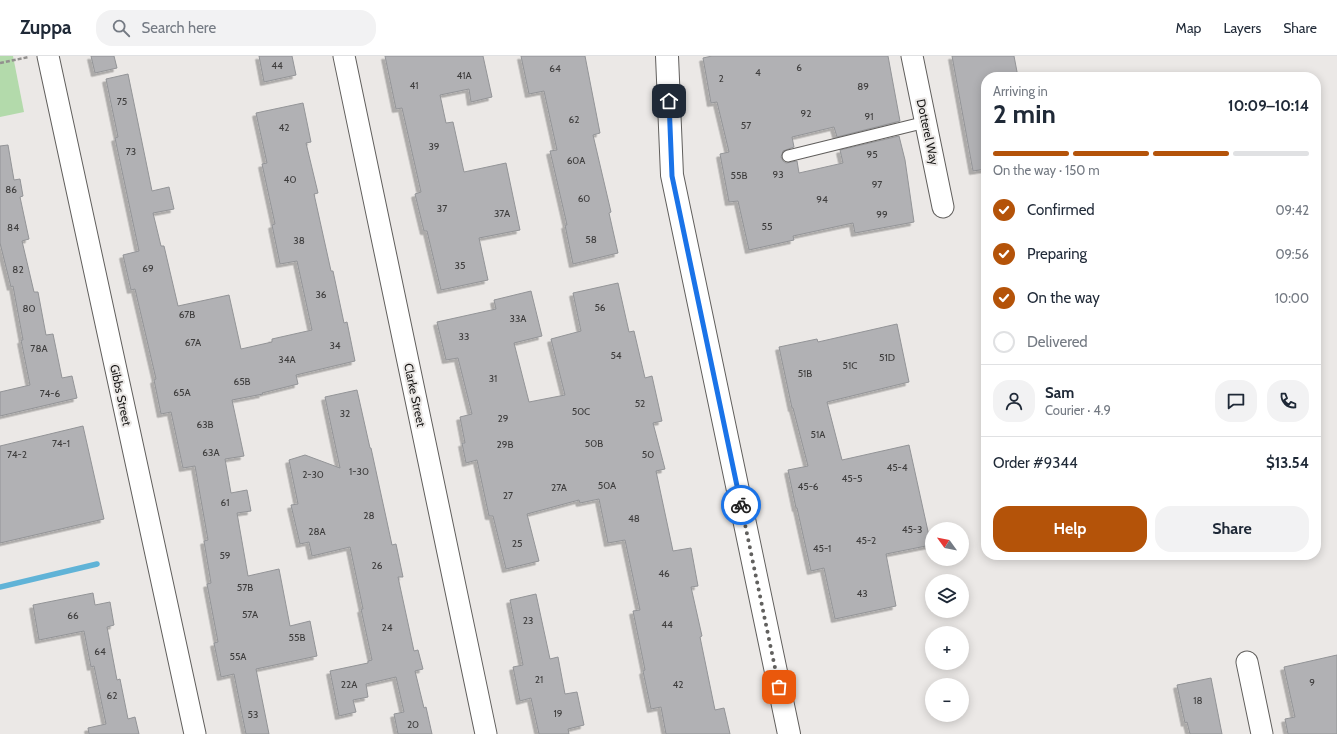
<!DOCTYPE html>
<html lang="en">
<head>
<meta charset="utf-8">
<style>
	:root { --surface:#fff; --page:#f2f2f3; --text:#1f2937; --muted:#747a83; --line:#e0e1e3; --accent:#b45309 }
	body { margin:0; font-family:Cabin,sans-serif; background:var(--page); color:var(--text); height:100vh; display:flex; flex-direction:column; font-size:15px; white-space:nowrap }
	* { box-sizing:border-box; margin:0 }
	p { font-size:13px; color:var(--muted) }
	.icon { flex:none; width:22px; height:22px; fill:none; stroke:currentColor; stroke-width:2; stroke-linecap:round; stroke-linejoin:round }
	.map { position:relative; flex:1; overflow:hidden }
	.panel { position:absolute; left:981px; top:16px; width:340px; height:488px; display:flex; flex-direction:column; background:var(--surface); border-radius:16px; box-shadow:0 2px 10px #0003 }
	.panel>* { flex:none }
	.needle { width:26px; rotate:303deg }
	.buttons { position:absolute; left:925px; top:466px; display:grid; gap:8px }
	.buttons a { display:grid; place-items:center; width:44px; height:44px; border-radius:50%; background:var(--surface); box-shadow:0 2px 10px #0003; font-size:20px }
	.pin { position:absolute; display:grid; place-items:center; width:34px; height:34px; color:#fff; margin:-17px; border-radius:8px; box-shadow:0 2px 6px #0006 }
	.courier { position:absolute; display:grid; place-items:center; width:40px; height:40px; margin:-20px; border:3px solid #1a73e8; border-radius:50%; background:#fff; color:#222; box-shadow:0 1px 5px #0007 }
	.head em { font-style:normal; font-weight:800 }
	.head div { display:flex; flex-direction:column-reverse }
	.head { display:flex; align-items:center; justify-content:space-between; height:68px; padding:0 12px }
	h1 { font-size:26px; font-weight:800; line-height:30px }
	.bar { display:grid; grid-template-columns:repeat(4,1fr); gap:6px 4px; align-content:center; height:48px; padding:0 12px }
	.bar i { height:5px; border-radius:3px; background:var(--line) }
	.bar .active { background:var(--accent) }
	.bar p { grid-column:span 4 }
	.line { display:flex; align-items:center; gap:10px; padding:0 12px; border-top:1px solid var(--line) }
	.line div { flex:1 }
	.round { display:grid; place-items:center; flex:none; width:42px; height:42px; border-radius:16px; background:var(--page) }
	ol { padding:0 12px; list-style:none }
	li { display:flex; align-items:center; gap:12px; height:44px }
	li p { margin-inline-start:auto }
	li .icon { padding:4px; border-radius:50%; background:var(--accent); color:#fff; stroke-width:4 }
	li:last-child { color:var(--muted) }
	li i { width:22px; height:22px; border:2px solid var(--line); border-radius:50% }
	.action { display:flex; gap:8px; margin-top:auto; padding:8px 12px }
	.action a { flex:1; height:46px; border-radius:16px; background:var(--accent); color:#fff; font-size:16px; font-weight:800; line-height:46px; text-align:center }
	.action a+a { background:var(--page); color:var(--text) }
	header { display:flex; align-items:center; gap:24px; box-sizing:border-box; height:56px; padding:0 20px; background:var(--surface); border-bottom:1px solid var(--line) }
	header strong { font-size:19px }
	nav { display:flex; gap:22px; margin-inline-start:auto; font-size:14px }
	.search { width:280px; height:36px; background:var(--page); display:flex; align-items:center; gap:10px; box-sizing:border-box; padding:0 14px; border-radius:16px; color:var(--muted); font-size:15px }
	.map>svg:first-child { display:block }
	.green { fill:#b3daab }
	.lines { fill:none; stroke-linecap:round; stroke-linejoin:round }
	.stream { stroke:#60b3d7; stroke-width:5.5 }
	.building { fill:#b1b1b4; stroke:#939497; filter:url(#shadow) }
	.service-casing { stroke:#605e5c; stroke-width:13 }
	.minor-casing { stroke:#605e5c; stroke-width:23 }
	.tertiary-casing { stroke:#605e5c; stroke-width:24 }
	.path { stroke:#92908e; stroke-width:2.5; stroke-dasharray:4 2; stroke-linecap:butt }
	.service { stroke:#fff; stroke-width:11 }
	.minor { stroke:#fff; stroke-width:21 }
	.tertiary { stroke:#fff; stroke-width:22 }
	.done { stroke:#61605e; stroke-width:4; stroke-dasharray:0 7.2 }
	.route { stroke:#1a73e8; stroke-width:5 }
	.labels { text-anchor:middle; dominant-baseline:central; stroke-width:4; stroke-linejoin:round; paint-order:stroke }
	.number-label { font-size:10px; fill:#3e3d3d }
	.street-label { font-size:12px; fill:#171615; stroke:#ebe8e6 }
</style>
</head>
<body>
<header>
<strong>Zuppa</strong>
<div class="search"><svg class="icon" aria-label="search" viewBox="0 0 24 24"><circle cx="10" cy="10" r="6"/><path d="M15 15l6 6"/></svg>Search here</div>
<nav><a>Map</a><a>Layers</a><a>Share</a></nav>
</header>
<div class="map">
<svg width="1337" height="678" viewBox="0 0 1337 678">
	<defs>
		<filter id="shadow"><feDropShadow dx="-3.5" dy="3.5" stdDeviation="0" flood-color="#0004"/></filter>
	</defs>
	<rect width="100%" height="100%" fill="#ebe8e6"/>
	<path class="green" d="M0,0h13l11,56 -24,5z"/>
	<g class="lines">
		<path class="stream" d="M0,531l97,-23"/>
	</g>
	<path class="building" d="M91,0h23l3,12 -22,5z
		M259,0h33l4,19 -32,7z
		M385,0h98l9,41 -21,5 -2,-13 -29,6 6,28 7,-1 11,50 42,-9 14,67 -41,8 9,42 -47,10 -14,-59h-3l-9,-37 6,-2 -19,-84 -6,1z
		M521,0h64l15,77 -7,2 18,77 -2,1 9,40 -45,11 -8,-39h2l-17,-74 7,-1 -13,-59 -15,3z
		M712,0h176l12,65 -63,16 -3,-10 -42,10 2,10 -11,4 -2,6 2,4 3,2 11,-2 2,12 44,-10 -3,-13 59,-14 6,24 9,62 -59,11 -2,-10 -60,13 1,4 -45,10 -11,-49 -9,1 -9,-48 9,-2 -12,-50 -6,1 -8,-45z
		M952,0h62l4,21h-32v92l-13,2z
		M128,18l24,117 17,-4 5,22 -21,4 8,33h3l14,60 51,-11 12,54 31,-7v-3l40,-9 -15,-69 -17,3 -8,-39 3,-1 -13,-60 5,-1 -11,-50 47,-10 8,39 -5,1 12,50 -4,1 17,77h2l11,52 3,-1 8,39 -59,14 2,9 -36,9 1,1 -31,6 12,56 -19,3 6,34 16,-3 4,21 -14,2 11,63 31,-7 11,57 20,-5 7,35 -61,13 13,65h-23l-12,-60 -13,3 -7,-34 4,-1 -11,-58 4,-1 -7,-42 4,-1 -13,-74 -12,2 -12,-56 -10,2 -7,-34 2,-1 -21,-90 -4,1 -8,-35 16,-4 -24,-113 3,-1 -12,-58z
		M8,89l6,35 6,-1 3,17 -3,1 9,42 -7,2 12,51h4l8,43 7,-1 9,44 10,-2 5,22 -77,18v-24l30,-7 -9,-45h2l-10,-54 -2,1 -11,-44v-97z
		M618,227l11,49 5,-1 11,47 7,-2 10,45 -9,2 12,46 -9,2 17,80 18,-3 7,38 -7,1 11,49 -2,1 15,73 9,-2 6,26h-64l-5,-27 -10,2 -8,-38 2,-1 -12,-59 7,-1 -15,-70 -17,3 -9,-44 -19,4 -1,-3 -52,14 12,47 -33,8 -13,-53h-4l-12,-56 -11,3 -4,-20h3l-5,-26 12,-3 -14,-56 -12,2 -9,-38 59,-13 -2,-9 37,-9 11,45 -28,7 15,59 36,-7 -14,-56 30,-8 -8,-38z
		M897,268l12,58 -82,20 15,58 67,-15 22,100 -45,9 10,52 -61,13 -11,-51 -13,3 -14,-63h-1l-8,-38 20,-4 -15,-58h-1l-13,-61 38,-8 1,3z
		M357,334l13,58h1l21,97 4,-1 7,33h-5l16,74 4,-1 5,19 -8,2 9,37 2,-1 6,27h-34l-4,-20 10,-2 -8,-35 -30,7 2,13 -15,3 3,12 -17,4 -9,-45 38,-8v-2l4,-1 -11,-51h2l-13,-62 -38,9 -3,-14 -9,2 -9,-39 7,-1 -9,-44 16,-5 35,13 -15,-71z
		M83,370l21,93 -104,24v-97z
		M93,537l2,12 15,-3 4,23 -7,2 10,53 3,-1 8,40 7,-2 4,17h-50l-1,-6 18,-4 -12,-58 -3,1 -7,-36 -45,9 -6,-35z
		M536,538l14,65 8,-2 7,37 12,-2 7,33 -16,4 1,5h-30l-8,-36 -11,3 -7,-34 10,-2 -13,-65z
		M1337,599v79h-49l-3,-15 10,-2 -11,-50z
		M1211,622l11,56h-32l-3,-12 -2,1 -8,-38z"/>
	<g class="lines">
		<g class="service-casing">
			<path id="service" d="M788,100l138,-34"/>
		</g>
		<g class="minor-casing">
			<path id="minor" d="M48,0l147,678
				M344,0l142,678
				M912,0l31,151
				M1247,606l15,72"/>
		</g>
		<g class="tertiary-casing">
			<path id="tertiary" d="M667,0l5,119 117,559"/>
		</g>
		<path class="path" d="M0,7l29,-6"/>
		<use href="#service" class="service"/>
		<use href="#minor" class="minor"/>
		<use href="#tertiary" class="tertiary"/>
	</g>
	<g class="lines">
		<path class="done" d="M741,449l38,182"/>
		<path class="route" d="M669,45l3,75 69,329"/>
	</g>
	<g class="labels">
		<g class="number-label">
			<text x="277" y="9">44</text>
			<text x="799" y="11">6</text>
			<text x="555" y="12">64</text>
			<text x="758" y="16">4</text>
			<text x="464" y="19">41A</text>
			<text x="721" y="22">2</text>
			<text x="414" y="29">41</text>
			<text x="863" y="30">89</text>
			<text x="122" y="45">75</text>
			<text x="806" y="57">92</text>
			<text x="869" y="60">91</text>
			<text x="574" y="63">62</text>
			<text x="746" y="69">57</text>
			<text x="284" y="71">42</text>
			<text x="434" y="90">39</text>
			<text x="131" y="95">73</text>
			<text x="872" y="98">95</text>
			<text x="576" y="104">60A</text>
			<text x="778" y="118">93</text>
			<text x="739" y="119">55B</text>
			<text x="290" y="123">40</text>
			<text x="877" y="128">97</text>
			<text x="11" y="133">86</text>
			<text x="584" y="142">60</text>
			<text x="822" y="143">94</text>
			<text x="442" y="152">37</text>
			<text x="502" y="157">37A</text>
			<text x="882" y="158">99</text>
			<text x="767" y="170">55</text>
			<text x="13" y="171">84</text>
			<text x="591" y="183">58</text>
			<text x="299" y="184">38</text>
			<text x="460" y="209">35</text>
			<text x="148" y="212">69</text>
			<text x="18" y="213">82</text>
			<text x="321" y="238">36</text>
			<text x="600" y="251">56</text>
			<text x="29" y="252">80</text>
			<text x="187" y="258">67B</text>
			<text x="518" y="262">33A</text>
			<text x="464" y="280">33</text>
			<text x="193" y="286">67A</text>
			<text x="335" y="289">34</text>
			<text x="39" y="292">78A</text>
			<text x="616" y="299">54</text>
			<text x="887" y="301">51D</text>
			<text x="287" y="303">34A</text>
			<text x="850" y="309">51C</text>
			<text x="805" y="317">51B</text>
			<text x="493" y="322">31</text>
			<text x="242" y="325">65B</text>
			<text x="182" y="336">65A</text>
			<text x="50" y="337">74-6</text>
			<text x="640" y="347">52</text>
			<text x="581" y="355">50C</text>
			<text x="345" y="357">32</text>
			<text x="503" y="362">29</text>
			<text x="205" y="368">63B</text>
			<text x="818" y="378">51A</text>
			<text x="61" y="387">74-1</text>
			<text x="594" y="387">50B</text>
			<text x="505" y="388">29B</text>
			<text x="211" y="396">63A</text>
			<text x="17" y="398">74-2</text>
			<text x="648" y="398">50</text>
			<text x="897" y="411">45-4</text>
			<text x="359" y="415">1-30</text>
			<text x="313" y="418">2-30</text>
			<text x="852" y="422">45-5</text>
			<text x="607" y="429">50A</text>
			<text x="808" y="430">45-6</text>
			<text x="559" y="431">27A</text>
			<text x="508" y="439">27</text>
			<text x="225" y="446">61</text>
			<text x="369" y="459">28</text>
			<text x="634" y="462">48</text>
			<text x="912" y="473">45-3</text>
			<text x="317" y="475">28A</text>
			<text x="866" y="484">45-2</text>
			<text x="517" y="487">25</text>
			<text x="822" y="492">45-1</text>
			<text x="225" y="499">59</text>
			<text x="377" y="509">26</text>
			<text x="664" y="517">46</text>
			<text x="245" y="531">57B</text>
			<text x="862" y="537">43</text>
			<text x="250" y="558">57A</text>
			<text x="73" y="559">66</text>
			<text x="528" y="564">23</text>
			<text x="667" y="568">44</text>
			<text x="387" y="571">24</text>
			<text x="297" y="581">55B</text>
			<text x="100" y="595">64</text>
			<text x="238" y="600">55A</text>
			<text x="539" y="623">21</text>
			<text x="1312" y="626">9</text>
			<text x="349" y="628">22A</text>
			<text x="678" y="628">42</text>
			<text x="112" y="639">62</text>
			<text x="1198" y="644">18</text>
			<text x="558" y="657">19</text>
			<text x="253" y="658">53</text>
			<text x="413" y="668">20</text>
		</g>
		<g class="street-label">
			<text transform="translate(928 76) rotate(78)">Dotterel Way</text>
			<text transform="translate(121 339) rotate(78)">Gibbs Street</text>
			<text transform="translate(415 339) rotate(78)">Clarke Street</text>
		</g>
	</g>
</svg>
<div class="buttons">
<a><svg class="needle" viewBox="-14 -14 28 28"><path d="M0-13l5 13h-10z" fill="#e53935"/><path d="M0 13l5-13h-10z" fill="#747a83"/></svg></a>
<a><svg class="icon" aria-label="layers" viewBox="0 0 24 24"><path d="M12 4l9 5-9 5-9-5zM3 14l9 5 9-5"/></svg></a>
<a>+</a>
<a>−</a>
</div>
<div class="pin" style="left:779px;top:631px;background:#ea580c"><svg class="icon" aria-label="bag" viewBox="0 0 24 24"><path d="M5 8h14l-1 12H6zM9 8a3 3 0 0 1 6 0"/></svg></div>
<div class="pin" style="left:669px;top:45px;background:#1f2937"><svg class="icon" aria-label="home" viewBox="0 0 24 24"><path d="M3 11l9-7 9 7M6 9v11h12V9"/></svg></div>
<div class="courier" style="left:741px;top:449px"><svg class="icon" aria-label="bike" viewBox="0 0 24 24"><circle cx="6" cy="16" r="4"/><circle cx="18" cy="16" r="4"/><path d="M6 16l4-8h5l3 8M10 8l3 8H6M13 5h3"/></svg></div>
<section class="panel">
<div class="head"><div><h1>2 min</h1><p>Arriving in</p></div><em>10:09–10:14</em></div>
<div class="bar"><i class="active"></i><i class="active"></i><i class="active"></i><i></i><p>On the way · 150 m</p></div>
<ol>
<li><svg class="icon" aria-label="check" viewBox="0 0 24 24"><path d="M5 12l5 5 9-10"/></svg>Confirmed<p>09:42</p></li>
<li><svg class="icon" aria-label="check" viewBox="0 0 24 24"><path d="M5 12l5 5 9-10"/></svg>Preparing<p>09:56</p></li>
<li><svg class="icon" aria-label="check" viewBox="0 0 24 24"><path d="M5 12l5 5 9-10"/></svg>On the way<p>10:00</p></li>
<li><i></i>Delivered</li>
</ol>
<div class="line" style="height:72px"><a class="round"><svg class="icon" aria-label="person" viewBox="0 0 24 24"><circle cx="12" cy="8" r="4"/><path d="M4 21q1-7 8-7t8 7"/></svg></a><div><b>Sam</b><p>Courier · 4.9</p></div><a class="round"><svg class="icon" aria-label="chat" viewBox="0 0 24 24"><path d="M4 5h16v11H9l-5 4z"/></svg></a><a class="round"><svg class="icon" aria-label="phone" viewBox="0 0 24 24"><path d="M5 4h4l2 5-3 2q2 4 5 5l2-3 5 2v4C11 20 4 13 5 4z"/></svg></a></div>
<div class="line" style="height:52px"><div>Order #9344</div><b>$13.54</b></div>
<div class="action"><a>Help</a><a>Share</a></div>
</section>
</div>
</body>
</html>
